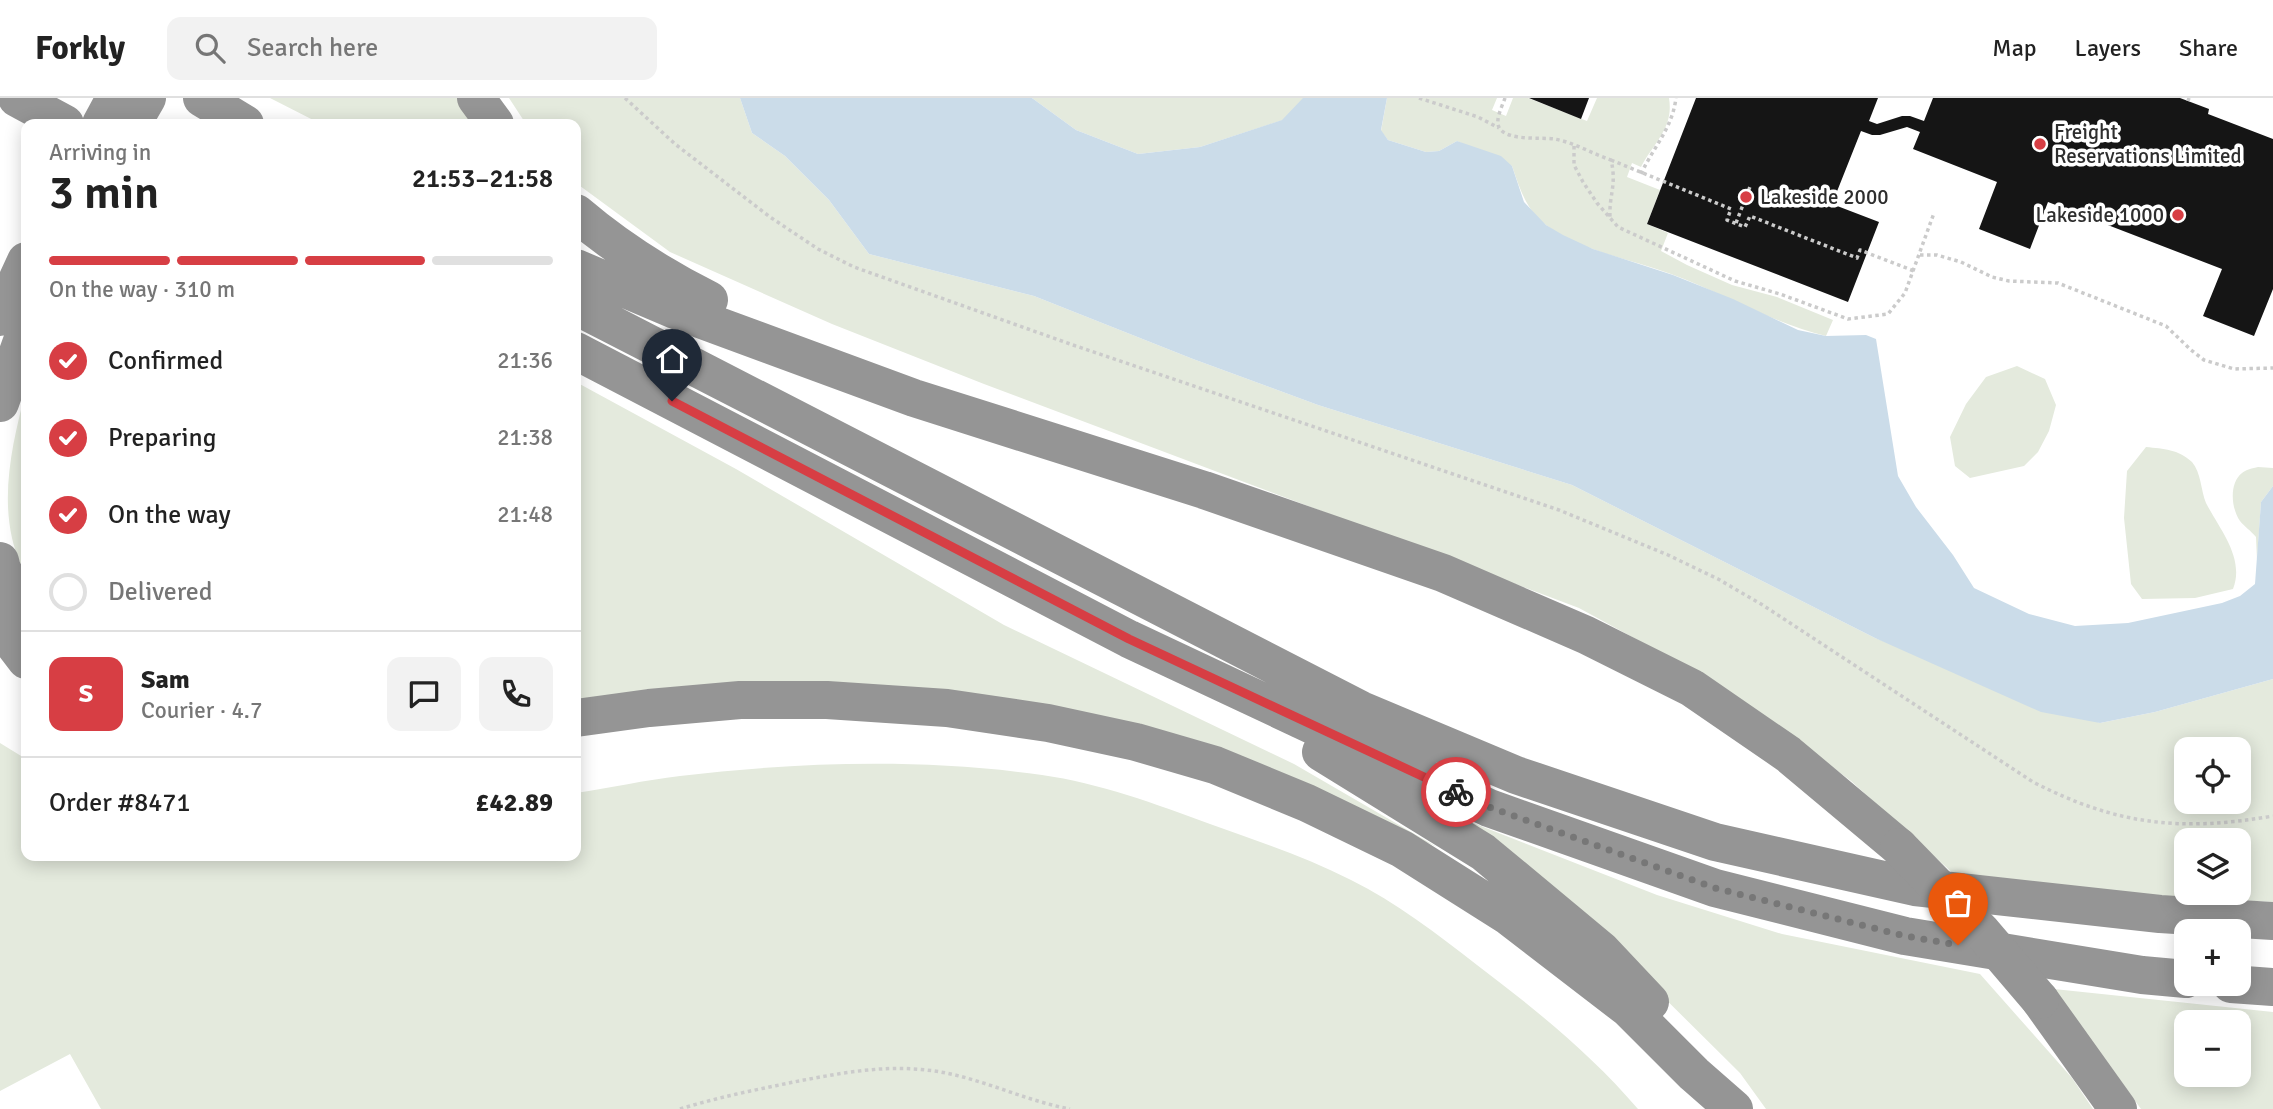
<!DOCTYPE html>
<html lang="en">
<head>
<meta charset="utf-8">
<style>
	:root { --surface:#fff; --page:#f2f2f2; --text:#222; --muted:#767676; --line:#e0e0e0; --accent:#d73e44 }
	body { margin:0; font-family:Signika,sans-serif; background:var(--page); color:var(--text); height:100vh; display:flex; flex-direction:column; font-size:26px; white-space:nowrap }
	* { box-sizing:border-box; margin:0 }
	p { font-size:23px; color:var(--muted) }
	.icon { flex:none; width:38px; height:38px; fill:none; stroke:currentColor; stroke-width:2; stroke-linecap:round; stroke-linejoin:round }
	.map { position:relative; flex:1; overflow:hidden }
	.details { position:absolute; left:21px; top:21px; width:560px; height:742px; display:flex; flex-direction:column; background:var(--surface); border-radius:14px; box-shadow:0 4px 18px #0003 }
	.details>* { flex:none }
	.fabs { position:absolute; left:2174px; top:639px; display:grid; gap:14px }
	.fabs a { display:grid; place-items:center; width:77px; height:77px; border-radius:14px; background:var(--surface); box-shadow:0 4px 18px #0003; font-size:35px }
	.pin { position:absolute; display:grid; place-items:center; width:60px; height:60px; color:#fff; margin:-72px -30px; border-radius:50% 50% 50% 0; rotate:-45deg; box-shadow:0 0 7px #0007 }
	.pin .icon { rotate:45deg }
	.courier { position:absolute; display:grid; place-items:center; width:70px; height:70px; margin:-35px; border:5px solid #d73e44; border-radius:50%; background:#fff; color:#222; box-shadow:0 2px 9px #0007 }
	.summary em { font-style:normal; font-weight:600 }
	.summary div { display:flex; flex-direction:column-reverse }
	.summary { display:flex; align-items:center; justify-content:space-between; height:119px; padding:0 28px }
	h1 { font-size:46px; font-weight:600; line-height:52px }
	.bar { display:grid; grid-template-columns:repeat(4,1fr); gap:10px 7px; align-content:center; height:84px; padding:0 28px }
	.bar i { height:9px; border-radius:5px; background:var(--line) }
	.bar .active { background:var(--accent) }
	.bar p { grid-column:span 4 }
	.line { display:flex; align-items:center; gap:18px; padding:0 28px; border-top:2px solid var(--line) }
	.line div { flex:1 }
	.round { display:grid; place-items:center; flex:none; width:74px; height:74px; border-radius:14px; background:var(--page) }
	ol { padding:0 28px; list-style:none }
	li { display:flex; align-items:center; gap:21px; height:77px }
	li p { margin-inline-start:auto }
	li .icon { padding:7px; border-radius:50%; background:var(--accent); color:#fff; stroke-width:4 }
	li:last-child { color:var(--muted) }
	li i { width:38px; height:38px; border:4px solid var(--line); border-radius:50% }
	header { display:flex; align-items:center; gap:42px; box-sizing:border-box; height:98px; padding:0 35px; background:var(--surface); border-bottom:2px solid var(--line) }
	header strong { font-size:33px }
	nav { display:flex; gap:38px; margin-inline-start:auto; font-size:24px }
	.search { width:490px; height:63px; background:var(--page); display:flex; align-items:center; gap:18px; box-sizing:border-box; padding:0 24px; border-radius:14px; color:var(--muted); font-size:26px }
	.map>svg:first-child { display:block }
	.green { fill:#e4eadd; fill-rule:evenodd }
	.water { fill:#cbdce9 }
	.building { fill:#151515 }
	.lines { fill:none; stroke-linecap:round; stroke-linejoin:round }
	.path { stroke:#cbcbcb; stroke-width:3.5; stroke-dasharray:3.5 3.5; stroke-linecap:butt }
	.highway { stroke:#959595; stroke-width:38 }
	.highway-bridge { stroke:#959595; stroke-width:38 }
	.done { stroke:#777; stroke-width:7; stroke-dasharray:0 12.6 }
	.route { stroke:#d73e44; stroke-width:9 }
	.poi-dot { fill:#d73e44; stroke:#fff; stroke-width:2.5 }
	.labels { text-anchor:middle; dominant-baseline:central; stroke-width:7; stroke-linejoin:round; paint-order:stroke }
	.poi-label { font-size:21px; fill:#2e2e2e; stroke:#fff; text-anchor:start }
</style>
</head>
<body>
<header>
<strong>Forkly</strong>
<div class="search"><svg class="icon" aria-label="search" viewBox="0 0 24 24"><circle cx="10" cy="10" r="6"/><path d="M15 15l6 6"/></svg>Search here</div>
<nav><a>Map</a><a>Layers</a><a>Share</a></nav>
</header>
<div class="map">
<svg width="2273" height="1011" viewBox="0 0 2273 1011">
	<rect width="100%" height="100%" fill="#fff"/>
	<path class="green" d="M270,0h191l17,26h-157z
		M509,0h231l12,35 33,23 44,44 40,54 165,42 159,63 125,46 254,80 303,153 225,85 55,-11 118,-33v223l-307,-17 -115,-104 -67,-50 -95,-63 -110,-60 -595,-224 -152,-60 -162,-72 -94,-69v-59h-50zM2186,651h52v53h-52zM2186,742h52v52h-52z
		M1032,0h271v2l-20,20 -83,27 -62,7 -62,-24z
		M1387,0h110l-5,12 14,6 7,-18h15l59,23 10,-23h72c5,30 -15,44 -28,69l-9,-4 -5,14 33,13 -13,34 21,9 -7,18 26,14 45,20 45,12 56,23 -7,16c-54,-13 -103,-43 -155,-62 -40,-15 -89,-22 -125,-49 -20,-15 -26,-36 -34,-59l-55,-25 -18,10 -13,1 -38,-12 -7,-9z
		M2017,268l28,13 11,26 -7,26 -11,21 -14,14 -54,12 -15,-12 -5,-29 16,-33 20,-27z
		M576,284l160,87 268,156 290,139 143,83 -134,-60 -148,-53 -579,-29z
		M26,292v189c-4,-13 -11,-27 -14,-41 -11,-49 2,-101 14,-148z
		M2146,349c18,2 32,2 46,15 9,10 9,29 14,41 14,27 39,55 27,86l-38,9 -53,1 -11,-15 -7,-66 3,-47z
		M2258,369l15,1v18l-12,16 -4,58 -1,-23c-5,-6 -12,-11 -16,-16 -9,-13 -11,-38 2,-48 3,-3 11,-5 16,-6z
		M0,645l26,16v97h550v-63c34,-5 69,-13 104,-17 119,-14 242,-18 362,-1 57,8 114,29 168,49 47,17 96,33 141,56 45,22 86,54 126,85 58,44 114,89 161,144h-1537l-31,-55 -70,37z
		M1435,710l222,87 125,39 198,40 92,104 21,31h-327l-26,-36 -117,-116z
		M2054,891l219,23v97h-132zM2186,924h52v52h-52z"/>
	<path class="water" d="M740,0h292l44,32 62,24 62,-7 82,-27 21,-22h84l-6,32 7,10 38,12 13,-1 18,-10 44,15 11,10 12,36 22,23 17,10 30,14 80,26 60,24 65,31 28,6 40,-1 10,4 22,137 18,31 37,48 21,33 55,26 46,12 53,-3 94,-20 18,-7 15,-12 6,-82 12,-16v193l-118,33 -55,11 -59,-11 -166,-74 -303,-153 -254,-80 -125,-46 -159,-63 -165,-42 -40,-54 -44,-44 -33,-23z"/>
	<path class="building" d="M1529,0h60l-8,21z
		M1696,0h182l-9,23 8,3 25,-8h8l14,5 9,-23h247l29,11 -1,5 65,25v150l-19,47 -51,-20 19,-47 -174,-67 -18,47 -51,-20 18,-47 -84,-33 7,-17 -13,-5 -27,8h-8l-11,-4 -29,73 47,18 -31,80 -201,-78z"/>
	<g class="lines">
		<path class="path" d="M625,0l50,46 95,73 48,32 36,18 219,78 486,165 109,45 50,24 43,25 272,178c84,43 147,50 240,34
			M1419,0l59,19 21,11
			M1505,0c-3,9 -11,23 -5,31 10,12 40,8 54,10 19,3 39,15 57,21 6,25 -2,34 -1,57
			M2188,3l1,-3
			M1574,48v19l9,17 14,21 21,24 117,54 45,13 68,25 40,-5 17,-21 29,-80
			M1611,62l120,49 -4,11 18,7 5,-11 107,42 3,-8 54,21
			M1641,76c13,-28 31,-45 35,-76
			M1736,125l15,-39
			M1920,157h17l24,7 31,15 17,4 49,2 108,43 25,24 13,10 30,9 39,-1
			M680,1011c39,-12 79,-20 119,-28 42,-8 84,-16 127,-11 50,5 95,30 144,39"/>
		<path class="highway" d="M17,0l48,26
			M202,0l43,26
			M476,0l19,26
			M576,115c41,35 85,63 133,87
			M576,170l99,42 239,88 290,92 239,83 143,62 106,53 96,66 111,93
			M576,208l785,404 155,65 199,67 200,45 245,27 113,7
			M0,219l26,-56
			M576,253l553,288 360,169 226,80 190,48 237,39 44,4
			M0,305l26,-73
			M0,463l2,8 24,47
			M0,528l26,34
			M576,620l73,-10 91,-8h87l120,8 101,15 88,19 79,23 92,38 95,46 106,67 121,93 65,65 40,35
			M1321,654l162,100 118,98 49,52
			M2231,886l42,3
			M2040,902l78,109"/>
		<path class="highway-bridge" d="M101,26l14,-26
			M132,26l15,-26
			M1899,749l83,85 58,68"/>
	</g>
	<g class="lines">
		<path class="done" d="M1456,694l33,15 226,81 190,48 53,9"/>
		<path class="route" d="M672,303l457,238 327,153"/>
	</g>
	<g class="poi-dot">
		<circle cx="2040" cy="46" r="7"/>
		<circle cx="1746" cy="99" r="7"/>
		<circle cx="2178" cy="117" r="7"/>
	</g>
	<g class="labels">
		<g class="poi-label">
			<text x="2054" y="34">Freight<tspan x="2054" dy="24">Reservations Limited</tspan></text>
			<text x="1760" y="99">Lakeside 2000</text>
			<text x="2164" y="117" text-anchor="end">Lakeside 1000</text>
		</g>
	</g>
</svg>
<div class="fabs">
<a><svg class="icon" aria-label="locate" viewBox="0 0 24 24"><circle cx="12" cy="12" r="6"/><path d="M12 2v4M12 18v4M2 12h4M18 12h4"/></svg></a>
<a><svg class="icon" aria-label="layers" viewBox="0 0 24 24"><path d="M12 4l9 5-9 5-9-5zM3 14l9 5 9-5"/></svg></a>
<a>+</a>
<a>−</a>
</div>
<div class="pin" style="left:1958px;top:847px;background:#ea580c"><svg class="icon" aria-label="bag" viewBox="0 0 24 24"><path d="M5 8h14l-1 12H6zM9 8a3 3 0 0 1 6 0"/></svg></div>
<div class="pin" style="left:672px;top:303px;background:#1f2937"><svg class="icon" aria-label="home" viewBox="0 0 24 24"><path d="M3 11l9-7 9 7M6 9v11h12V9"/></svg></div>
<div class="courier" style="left:1456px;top:694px"><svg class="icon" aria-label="bike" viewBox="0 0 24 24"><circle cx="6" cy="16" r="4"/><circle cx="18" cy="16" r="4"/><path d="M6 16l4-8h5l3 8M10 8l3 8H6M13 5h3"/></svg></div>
<section class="details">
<div class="summary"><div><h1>3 min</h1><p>Arriving in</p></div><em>21:53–21:58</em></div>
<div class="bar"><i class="active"></i><i class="active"></i><i class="active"></i><i></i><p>On the way · 310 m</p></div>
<ol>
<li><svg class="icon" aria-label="check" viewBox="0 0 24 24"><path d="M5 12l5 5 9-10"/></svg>Confirmed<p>21:36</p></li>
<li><svg class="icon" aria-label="check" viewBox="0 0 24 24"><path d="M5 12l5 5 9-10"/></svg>Preparing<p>21:38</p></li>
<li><svg class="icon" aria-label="check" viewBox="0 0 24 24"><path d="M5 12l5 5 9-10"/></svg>On the way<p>21:48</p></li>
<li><i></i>Delivered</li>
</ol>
<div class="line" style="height:126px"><b class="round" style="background:var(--accent);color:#fff">S</b><div><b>Sam</b><p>Courier · 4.7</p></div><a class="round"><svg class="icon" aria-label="chat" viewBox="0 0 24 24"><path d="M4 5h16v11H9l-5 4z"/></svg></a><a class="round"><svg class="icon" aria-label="phone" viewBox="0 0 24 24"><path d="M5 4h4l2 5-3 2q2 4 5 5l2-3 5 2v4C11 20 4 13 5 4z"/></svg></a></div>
<div class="line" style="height:91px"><div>Order #8471</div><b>£42.89</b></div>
</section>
</div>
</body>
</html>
